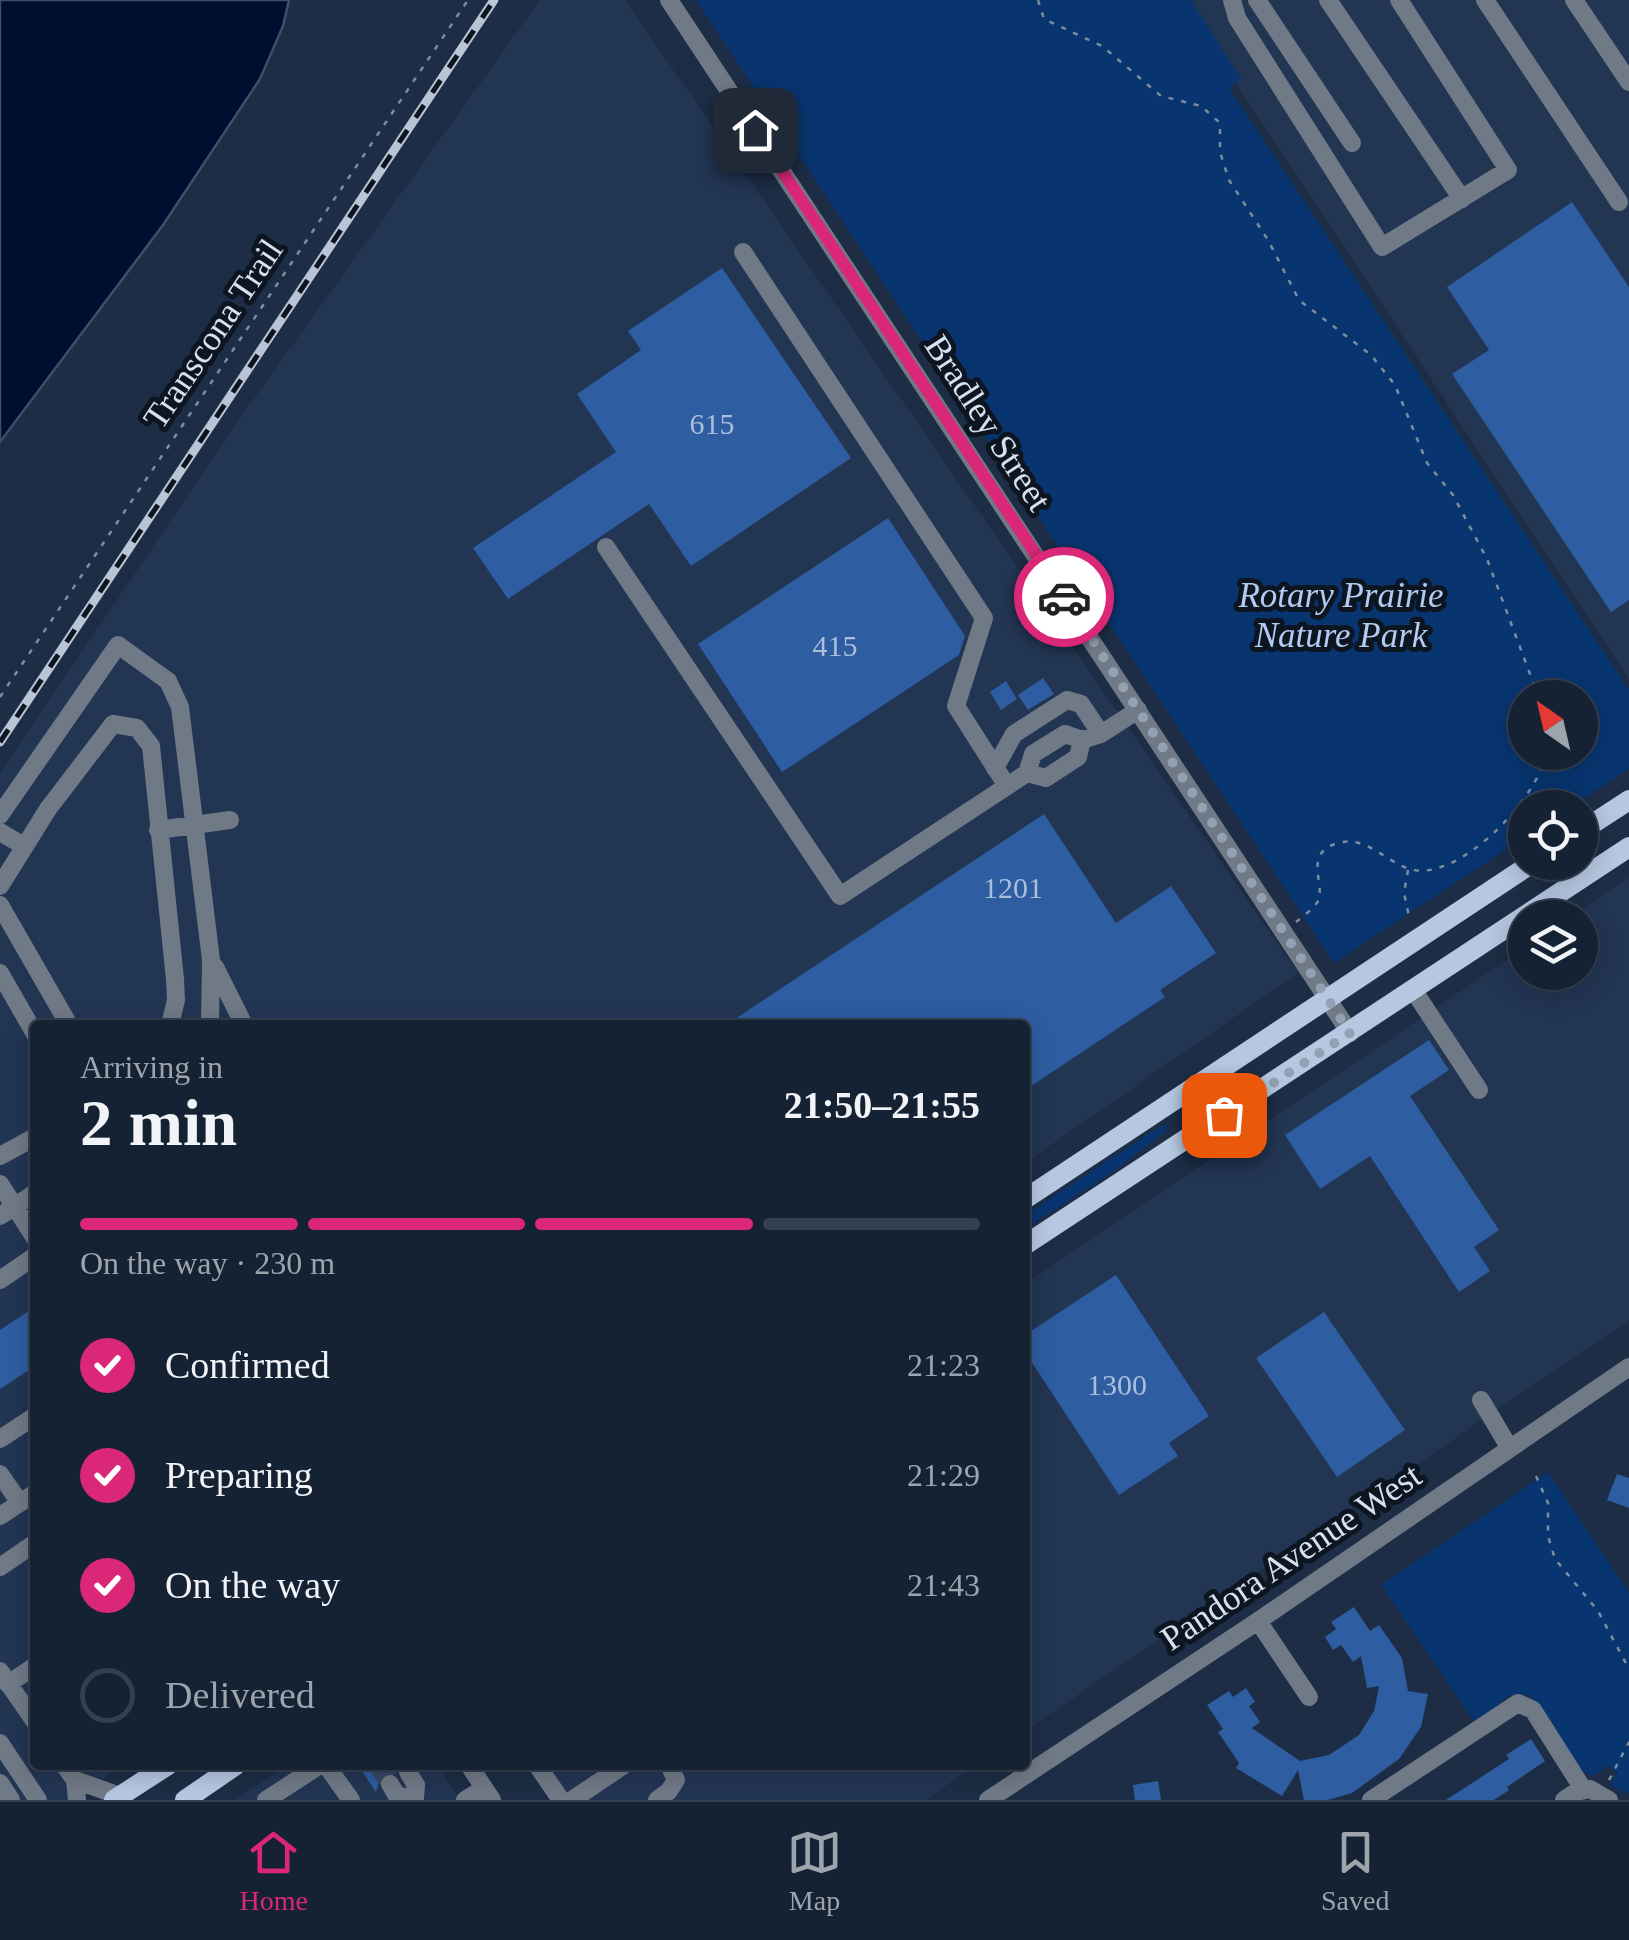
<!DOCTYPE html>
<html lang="en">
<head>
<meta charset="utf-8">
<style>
	:root { --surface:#152234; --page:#1e2a3c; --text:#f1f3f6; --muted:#9da4ac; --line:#343f4f; --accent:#db2777 }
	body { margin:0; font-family:Georgia,serif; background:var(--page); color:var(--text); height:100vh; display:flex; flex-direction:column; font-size:38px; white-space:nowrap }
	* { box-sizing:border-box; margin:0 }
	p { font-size:32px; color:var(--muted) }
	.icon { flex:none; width:55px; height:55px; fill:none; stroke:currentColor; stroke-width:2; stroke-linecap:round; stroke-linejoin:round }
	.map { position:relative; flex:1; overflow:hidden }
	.panel { position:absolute; left:30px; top:1020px; width:1000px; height:750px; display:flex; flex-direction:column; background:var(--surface); border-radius:10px; box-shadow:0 5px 25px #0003,0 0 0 2px var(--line) }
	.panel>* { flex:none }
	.needle { width:65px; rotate:326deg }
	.controls { position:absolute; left:1508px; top:680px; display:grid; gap:20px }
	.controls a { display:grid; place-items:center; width:90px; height:90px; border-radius:50%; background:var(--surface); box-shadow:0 5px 25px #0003,0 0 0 2px var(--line); font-size:50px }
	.pin { position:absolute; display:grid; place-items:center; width:85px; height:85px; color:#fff; margin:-42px; border-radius:20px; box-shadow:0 5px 15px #0006 }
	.courier { position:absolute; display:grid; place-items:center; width:100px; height:100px; margin:-50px; border:8px solid #db2777; border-radius:50%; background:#fff; color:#222; box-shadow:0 2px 12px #0007 }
	.overview em { font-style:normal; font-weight:800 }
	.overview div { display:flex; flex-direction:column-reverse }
	.overview { display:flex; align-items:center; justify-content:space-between; height:170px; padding:0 50px }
	h1 { font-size:65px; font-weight:800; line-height:75px }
	.bar { display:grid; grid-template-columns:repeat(4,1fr); gap:15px 10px; align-content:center; height:120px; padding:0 50px }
	.bar i { height:12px; border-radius:8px; background:var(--line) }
	.bar .active { background:var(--accent) }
	.bar p { grid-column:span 4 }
	ol { padding:0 50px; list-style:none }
	li { display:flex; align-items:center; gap:30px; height:110px }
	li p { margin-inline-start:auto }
	li .icon { padding:10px; border-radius:50%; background:var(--accent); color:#fff; stroke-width:4 }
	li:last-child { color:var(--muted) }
	li i { width:55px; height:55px; border:5px solid var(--line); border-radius:50% }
	.dock { display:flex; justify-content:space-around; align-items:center; height:140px; border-top:2px solid var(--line); background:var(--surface); font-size:28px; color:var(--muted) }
	.dock a { display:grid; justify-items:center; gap:5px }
	.dock .active { color:var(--accent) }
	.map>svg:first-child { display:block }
	.built { fill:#223553 }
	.green { fill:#083570; fill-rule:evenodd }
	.water { fill:#000f30; stroke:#404e6a; stroke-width:2.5 }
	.building { fill:#2e5da1 }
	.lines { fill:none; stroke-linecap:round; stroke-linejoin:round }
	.minor-tunnel { stroke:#38485f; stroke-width:18; stroke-dasharray:18 9; stroke-linecap:butt }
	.path { stroke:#7e8c9f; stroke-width:2.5; stroke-dasharray:5 8; stroke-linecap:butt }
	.minor { stroke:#707986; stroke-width:18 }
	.major { stroke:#b5c7e1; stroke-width:20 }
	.rail-casing { stroke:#b9c5d6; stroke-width:9 }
	.rail { stroke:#0d1520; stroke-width:5; stroke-dasharray:15; stroke-linecap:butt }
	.done { stroke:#94a1b4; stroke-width:10; stroke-dasharray:0 18 }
	.route { stroke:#db2777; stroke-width:12 }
	.labels { text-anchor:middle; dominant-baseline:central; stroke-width:10; stroke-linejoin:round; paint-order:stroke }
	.number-label { font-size:30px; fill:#abbfdc }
	.street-label { font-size:35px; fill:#d5e0f0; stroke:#0d1520 }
	.park-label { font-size:35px; font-style:italic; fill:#b1cbf1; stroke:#0d1520 }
</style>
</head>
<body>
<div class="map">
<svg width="1629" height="1800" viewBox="0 0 1629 1800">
	<rect width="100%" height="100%" fill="#1c2d45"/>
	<path class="built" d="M540,0h85l673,973 -273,190v-138h-990v740h89l-51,35h-73v-1026l230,-342z
		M1181,0h448v679z
		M1629,878v442l-604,411v-447l500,-336v24h55v-54l-10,-1z
		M288,1765h149l23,35h-225z
		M526,1765h450l-51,35h-375z"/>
	<path class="green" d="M696,0h495l50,79 -12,9 400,602v79l-58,38 -46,1v29l-191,126zM1525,698h55v54h-55z
		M1162,1125l5,1 -1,5 -48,37 -93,61v-14z
		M1548,1472l81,121v199l-4,2 -15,-9 7,-13 -8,-6 -16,10 -12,-6 -51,-75h-20l-34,29 -95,-139z"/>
	<path class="water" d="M0,0h289l-6,26 -23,53 -97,146 -163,217z"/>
	<path class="building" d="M1572,202l57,85v313l-18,12 -159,-238 37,-24 -42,-63z
		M722,268l129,190 -160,108 -42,-62 -141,95 -35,-51 143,-96 -39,-58 64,-44 -13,-19z
		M888,518l77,118 -6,19 -177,117 -84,-128z
		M1043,678l11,16 -26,16 -10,-15z
		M1006,681l11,18 -16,11 -11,-18z
		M1044,814l72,109 55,-37 45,67 -56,37 5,7 -140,93v-65h-299z
		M1429,1040l20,30 -39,26 89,134 -25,17 16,24 -31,21 -89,-136 -50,33 -35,-54z
		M1116,1275l93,141 -40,27 9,13 -59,39 -94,-143v-17z
		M35,1307v59l-35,23v-59z
		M1324,1312l81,118 -68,47 -81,-119z
		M1617,1474l12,4v30l-22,-8z
		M1354,1607l16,24 9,-6 23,33 6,33 20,3 -7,33 -22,32 -47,34 -24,7h-24l-6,-30 -16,26 -46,-28 3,-5 -21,-31 5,-3 -16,-24 22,-14 4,6 13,-9 9,14 -6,4 11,16 -8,6 48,33 29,-6 30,-20 15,-24 5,-25 -12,2 -6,-32 -8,6 -12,-17 -8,5 -8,-13 11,-8 -5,-7z
		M1531,1739l14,22 -38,26 2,3 -15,10h-48l63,-41 -3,-4z
		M358,1765h40l-2,8 -7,-1 -9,5 -4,15z
		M1158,1781l3,19h-26l-2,-15z"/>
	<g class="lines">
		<path class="minor-tunnel" d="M377,1765l13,19"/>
		<path class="path" d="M1038,0l6,19 58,27 59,50 40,10 19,17v29l9,28 39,60 31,60 72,55 24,30 32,78 26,32 34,64 52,139
			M0,697l468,-697
			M1408,870l-4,23 6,28
			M1296,922c7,-6 18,-13 22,-21 8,-16 -16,-48 20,-58 26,-8 48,18 71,26 49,15 131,-72 137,-117
			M1536,1476l12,27v33l7,23 43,52 31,58
			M1609,1780l20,-38"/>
		<path class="minor" d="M669,0l681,1033
			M1232,0l5,18 145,229 126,-77 -109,-170
			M1257,0l95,143
			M1328,0l134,199
			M1485,0l134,202
			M1574,0l55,82
			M743,252l241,366 -28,88 51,80
			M606,547l234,349 187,-123
			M1082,740l-4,17 -32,21 -19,-5 6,-19 32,-20 17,6 19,-6 37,-24
			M995,768l19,-34 53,-34 14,4 20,30
			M0,815l118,-170 50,36 12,26 31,253 -1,65
			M158,830l72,-10
			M0,832l24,14
			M0,886l48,-77 65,-85 24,4 14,18 24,233 1,21 -6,25
			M0,905l69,120
			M215,967l29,58
			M0,973l35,61
			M1414,991l65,99
			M0,1156l35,-19
			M0,1184l35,54
			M0,1216l35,-23
			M0,1280l35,-24
			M1481,1400l28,47
			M0,1439l35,-23
			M0,1474l20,29
			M0,1516l35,-23
			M0,1567l35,-24
			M1258,1621l51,76
			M0,1671l35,51
			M8,1684l27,-18
			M0,1743l38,57
			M64,1765l11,15 2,20
			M326,1765l25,35
			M469,1765l23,35
			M537,1765l24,35
			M408,1772l8,13 -1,13
			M75,1780l45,16
			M0,1783l11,17
			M390,1784l7,12 18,2
			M266,1800l54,-35
			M465,1800l19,-12
			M572,1800l52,-35
			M657,1800l12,-9 7,-11 -7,-15
			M988,1800l270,-179 371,-254
			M1371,1800l147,-97 15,7 50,79
			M1564,1800l12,-8 14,-3 19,11"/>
		<path class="major" d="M1580,832l49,-32
			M1025,1199l509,-337
			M1025,1245l604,-398
			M114,1800l54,-35
			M185,1800l51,-35"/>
		<g class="rail-casing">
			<path id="rail" d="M0,742l494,-742"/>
		</g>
		<use href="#rail" class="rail"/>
	</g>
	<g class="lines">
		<path class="done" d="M1064,597l286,436 -126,82"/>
		<path class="route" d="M755,130l309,467"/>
	</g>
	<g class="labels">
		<g class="number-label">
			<text x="712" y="423">615</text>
			<text x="835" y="645">415</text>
			<text x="1013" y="887">1201</text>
			<text x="1117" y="1384">1300</text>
		</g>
		<g class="street-label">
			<text transform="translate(213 334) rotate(-56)">Transcona Trail</text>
			<text transform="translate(988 423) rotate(57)">Bradley Street</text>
			<text transform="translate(1291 1557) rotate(-34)">Pandora Avenue West</text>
		</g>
		<g class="park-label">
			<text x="1341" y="595">Rotary Prairie<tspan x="1341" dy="40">Nature Park</tspan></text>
		</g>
	</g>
</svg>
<div class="controls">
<a><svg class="needle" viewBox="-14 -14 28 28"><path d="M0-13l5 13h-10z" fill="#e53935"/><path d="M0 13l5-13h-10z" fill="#9da4ac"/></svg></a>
<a><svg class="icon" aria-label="locate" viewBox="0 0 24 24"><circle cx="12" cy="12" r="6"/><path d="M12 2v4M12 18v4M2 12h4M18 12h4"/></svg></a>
<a><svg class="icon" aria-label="layers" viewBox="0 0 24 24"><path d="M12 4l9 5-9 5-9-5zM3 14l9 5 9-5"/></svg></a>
</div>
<div class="pin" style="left:1224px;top:1115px;background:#ea580c"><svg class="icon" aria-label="bag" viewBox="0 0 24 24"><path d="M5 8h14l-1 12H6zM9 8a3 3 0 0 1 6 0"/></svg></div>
<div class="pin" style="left:755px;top:130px;background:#1f2937"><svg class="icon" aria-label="home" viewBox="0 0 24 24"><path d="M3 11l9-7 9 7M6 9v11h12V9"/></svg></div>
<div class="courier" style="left:1064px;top:597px"><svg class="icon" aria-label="car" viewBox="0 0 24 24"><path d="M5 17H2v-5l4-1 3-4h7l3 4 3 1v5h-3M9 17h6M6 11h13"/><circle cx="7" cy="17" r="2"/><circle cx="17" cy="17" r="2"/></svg></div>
<section class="panel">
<div class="overview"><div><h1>2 min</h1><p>Arriving in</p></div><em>21:50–21:55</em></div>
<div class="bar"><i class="active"></i><i class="active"></i><i class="active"></i><i></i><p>On the way · 230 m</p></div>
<ol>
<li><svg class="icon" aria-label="check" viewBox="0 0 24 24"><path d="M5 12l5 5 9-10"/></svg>Confirmed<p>21:23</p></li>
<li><svg class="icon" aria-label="check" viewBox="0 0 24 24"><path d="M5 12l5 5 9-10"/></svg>Preparing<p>21:29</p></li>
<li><svg class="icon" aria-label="check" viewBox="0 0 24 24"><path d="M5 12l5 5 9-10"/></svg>On the way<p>21:43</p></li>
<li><i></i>Delivered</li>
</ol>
</section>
</div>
<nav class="dock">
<a class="active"><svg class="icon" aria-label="home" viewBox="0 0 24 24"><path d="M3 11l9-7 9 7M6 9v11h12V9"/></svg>Home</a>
<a><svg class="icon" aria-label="map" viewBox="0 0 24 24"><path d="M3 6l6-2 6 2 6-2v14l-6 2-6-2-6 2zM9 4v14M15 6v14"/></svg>Map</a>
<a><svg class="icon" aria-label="saved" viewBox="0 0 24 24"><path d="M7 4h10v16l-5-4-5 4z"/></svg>Saved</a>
</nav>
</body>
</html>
